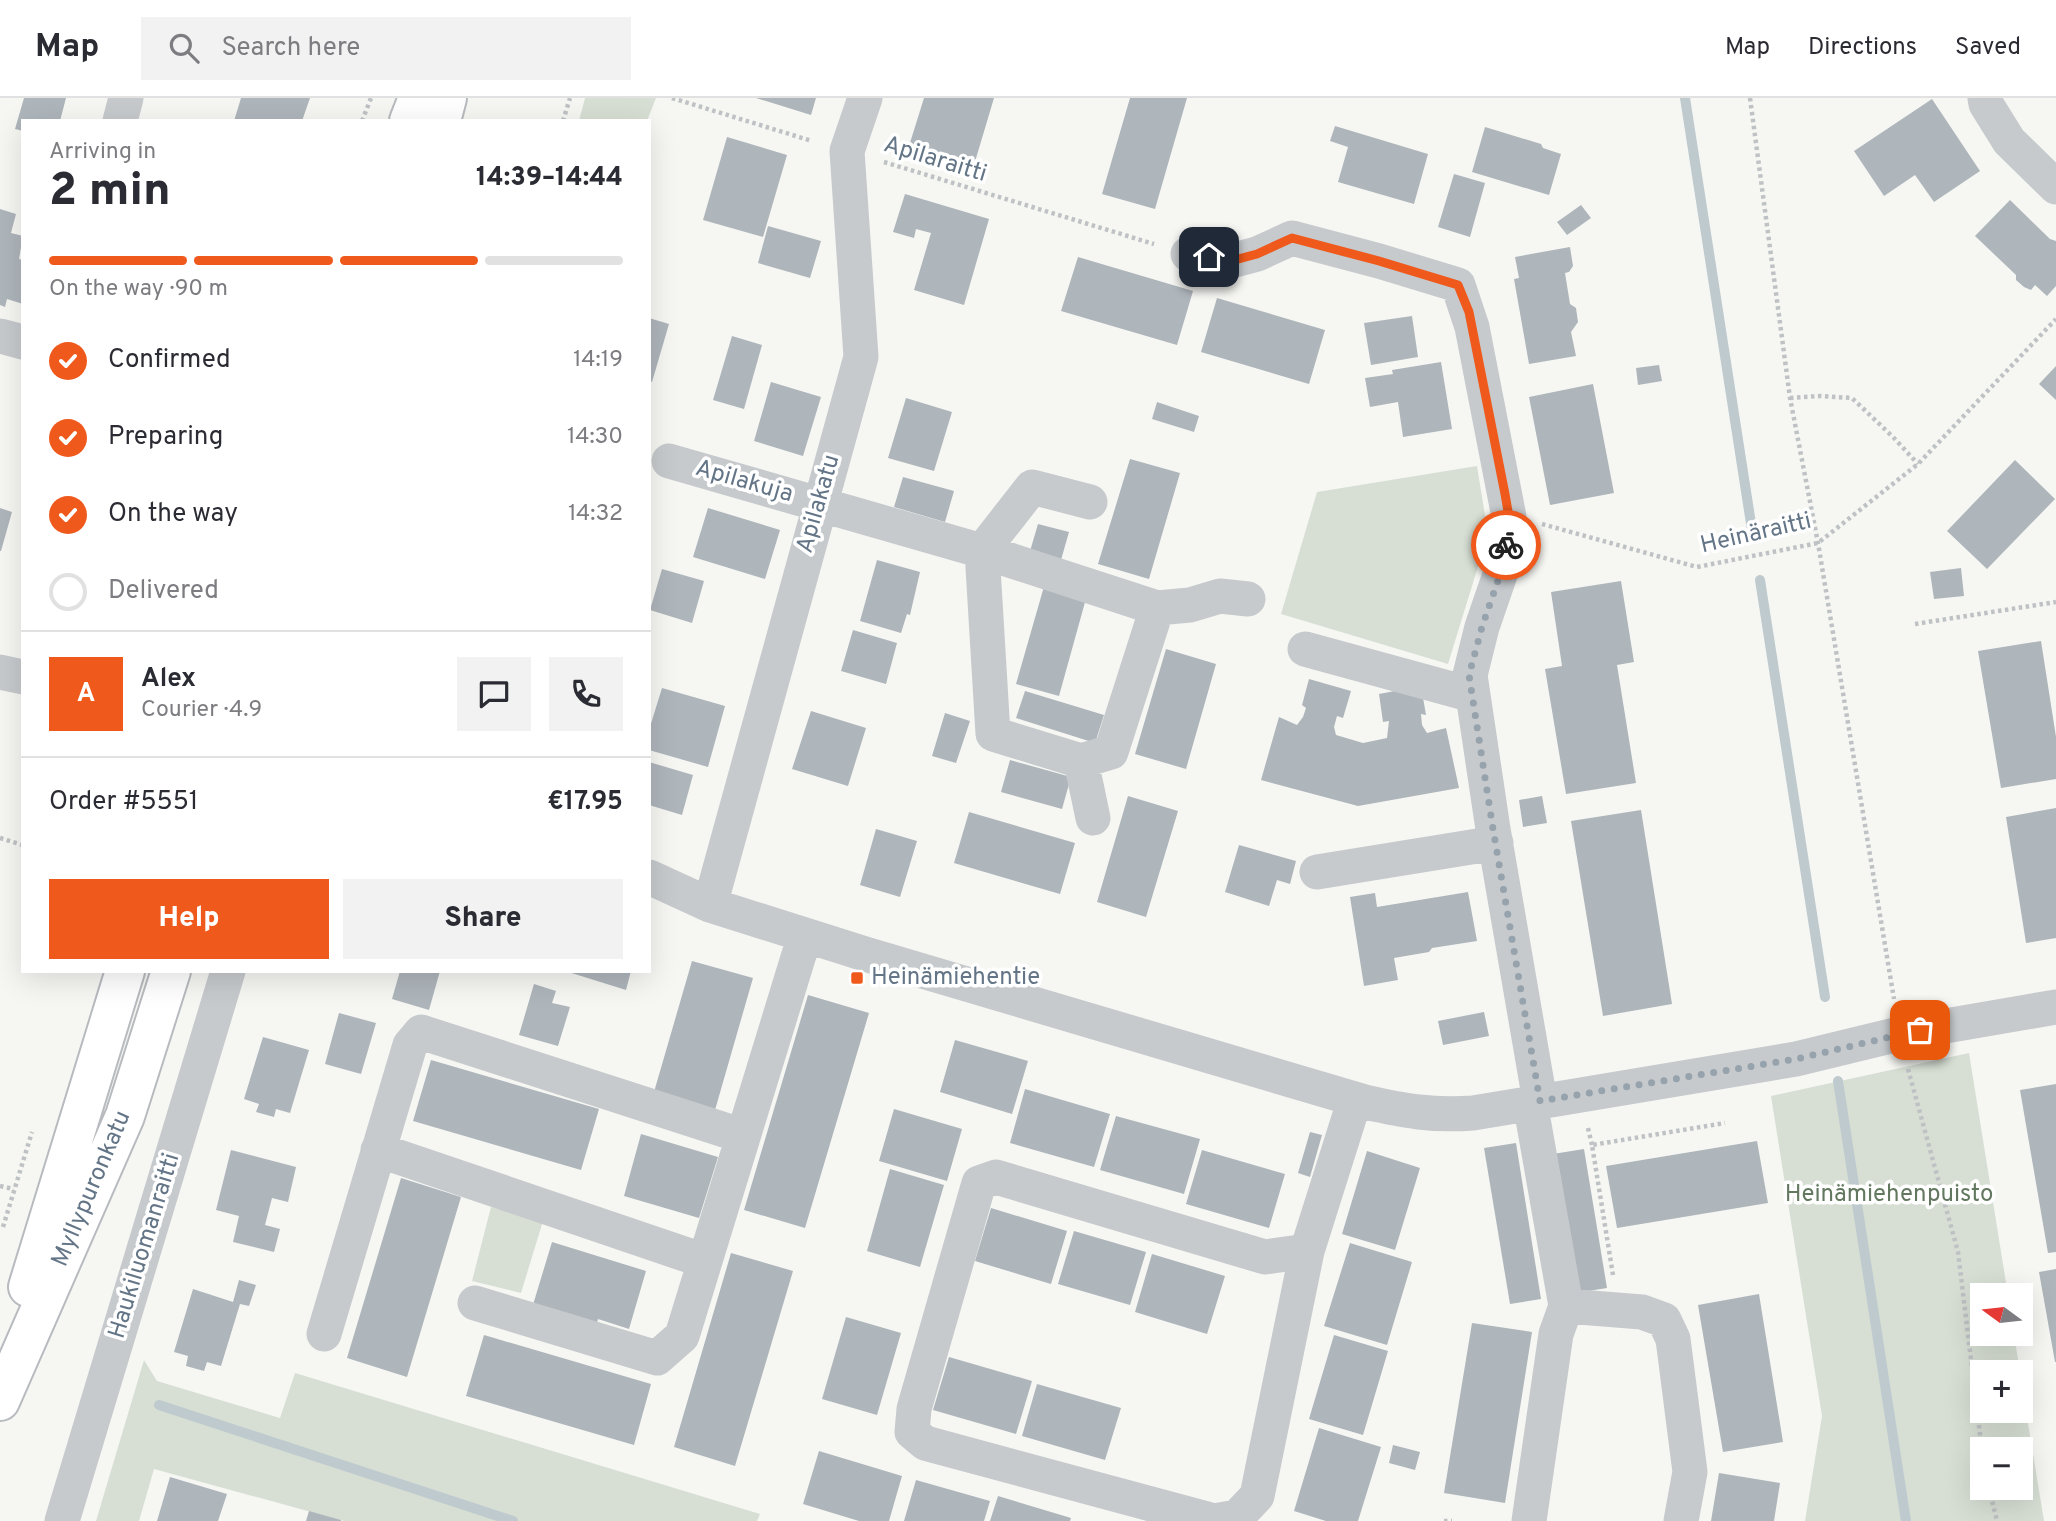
<!DOCTYPE html>
<html lang="en">
<head>
<meta charset="utf-8">
<style>
	:root { --surface:#fff; --page:#f2f2f3; --text:#2b2b33; --muted:#7c7c81; --line:#e1e1e2; --accent:#ef591b }
	body { margin:0; font-family:Overpass,sans-serif; background:var(--page); color:var(--text); height:100vh; display:flex; flex-direction:column; font-size:26px; white-space:nowrap }
	* { box-sizing:border-box; margin:0 }
	p { font-size:23px; color:var(--muted) }
	.icon { flex:none; width:38px; height:38px; fill:none; stroke:currentColor; stroke-width:2; stroke-linecap:round; stroke-linejoin:round }
	.map { position:relative; flex:1; overflow:hidden }
	.side { position:absolute; left:21px; top:21px; width:630px; height:854px; display:flex; flex-direction:column; background:var(--surface); border-radius:0px; box-shadow:0 7px 28px #0002 }
	.side>* { flex:none }
	.needle { width:46px; rotate:285deg }
	.fabs { position:absolute; left:1970px; top:1185px; display:grid; gap:14px }
	.fabs a { display:grid; place-items:center; width:63px; height:63px; border-radius:0px; background:var(--surface); box-shadow:0 7px 28px #0002; font-size:35px }
	.pin { position:absolute; display:grid; place-items:center; width:60px; height:60px; color:#fff; margin:-30px; border-radius:14px; box-shadow:0 4px 10px #0006 }
	.courier { position:absolute; display:grid; place-items:center; width:70px; height:70px; margin:-35px; border:5px solid #ef591b; border-radius:50%; background:#fff; color:#222; box-shadow:0 2px 9px #0007 }
	.summary em { font-style:normal; font-weight:800 }
	.summary div { display:flex; flex-direction:column-reverse }
	.summary { display:flex; align-items:center; justify-content:space-between; height:119px; padding:0 28px }
	h1 { font-size:46px; font-weight:800; line-height:52px }
	.bar { display:grid; grid-template-columns:repeat(4,1fr); gap:10px 7px; align-content:center; height:84px; padding:0 28px }
	.bar i { height:9px; border-radius:5px; background:var(--line) }
	.bar .active { background:var(--accent) }
	.bar p { grid-column:span 4 }
	.line { display:flex; align-items:center; gap:18px; padding:0 28px; border-top:2px solid var(--line) }
	.line div { flex:1 }
	.round { display:grid; place-items:center; flex:none; width:74px; height:74px; border-radius:0px; background:var(--page) }
	ol { padding:0 28px; list-style:none }
	li { display:flex; align-items:center; gap:21px; height:77px }
	li p { margin-inline-start:auto }
	li .icon { padding:7px; border-radius:50%; background:var(--accent); color:#fff; stroke-width:4 }
	li:last-child { color:var(--muted) }
	li i { width:38px; height:38px; border:4px solid var(--line); border-radius:50% }
	.action { display:flex; gap:14px; margin-top:auto; padding:14px 28px }
	.action a { flex:1; height:80px; border-radius:0px; background:var(--accent); color:#fff; font-size:28px; font-weight:800; line-height:80px; text-align:center }
	.action a+a { background:var(--page); color:var(--text) }
	header { display:flex; align-items:center; gap:42px; box-sizing:border-box; height:98px; padding:0 35px; background:var(--surface); border-bottom:2px solid var(--line) }
	header strong { font-size:33px }
	nav { display:flex; gap:38px; margin-inline-start:auto; font-size:24px }
	.search { width:490px; height:63px; background:var(--page); display:flex; align-items:center; gap:18px; box-sizing:border-box; padding:0 24px; border-radius:0px; color:var(--muted); font-size:26px }
	.map>svg:first-child { display:block }
	.green { fill:#d7dfd4; fill-rule:evenodd }
	.lines { fill:none; stroke-linecap:round; stroke-linejoin:round }
	.stream { stroke:#bfcacf; stroke-width:10 }
	.building { fill:#aeb5bb }
	.major-casing { stroke:#b7bbbf; stroke-width:42 }
	.path { stroke:#bfc2c4; stroke-width:4.5; stroke-dasharray:3.5 3.5; stroke-linecap:butt }
	.minor { stroke:#c6cacd; stroke-width:35 }
	.major { stroke:#fff; stroke-width:38 }
	.done { stroke:#96a2ac; stroke-width:7; stroke-dasharray:0 12.6 }
	.route { stroke:#ef591b; stroke-width:9 }
	.poi-dot { fill:#ef591b; stroke:#fff; stroke-width:2.5 }
	.labels { text-anchor:middle; dominant-baseline:central; stroke-width:7; stroke-linejoin:round; paint-order:stroke }
	.street-label { font-size:24px; fill:#637586; stroke:#fff }
	.poi-label { font-size:24px; fill:#637586; stroke:#fff; text-anchor:start }
	.park-label { font-size:24px; fill:#62785f; stroke:#fff }
</style>
</head>
<body>
<header>
<strong>Map</strong>
<div class="search"><svg class="icon" aria-label="search" viewBox="0 0 24 24"><circle cx="10" cy="10" r="6"/><path d="M15 15l6 6"/></svg>Search here</div>
<nav><a>Map</a><a>Directions</a><a>Saved</a></nav>
</header>
<div class="map">
<svg width="2056" height="1423" viewBox="0 0 2056 1423">
	<rect width="100%" height="100%" fill="#f6f7f3"/>
	<path class="green" d="M585,0h71l-9,23h-68z
		M1477,368l11,68 -40,130 -167,-50 36,-122z
		M1969,955l39,242h-25v39h31l6,38h-37v38h38v-30l23,141h-239l17,-105 -51,-320zM1983,1351h38v39h-38z
		M491,1109l52,14 -22,72 -49,-12z
		M144,1262l13,21 123,37 15,-45 465,141 -3,7h-413l-190,-52 -15,52h-43z"/>
	<g class="lines">
		<path class="stream" d="M1685,0l67,432
			M1760,482l65,417
			M1838,983l68,440
			M159,1307l354,116"/>
	</g>
	<path class="building" d="M24,0h42l-6,23h-37v10l-8,-2z
		M241,0h69l-8,23h-68z
		M756,0h60l-5,17z
		M924,0h70l-20,67 -65,-19z
		M1130,0h57l-32,111 -53,-15z
		M1932,1l48,72 -46,31 -19,-27 -31,21 -30,-45z
		M1335,28l93,28 -14,50 -76,-22 10,-35 -18,-6z
		M1485,29l56,17 2,4 18,6 -12,41 -77,-23z
		M727,39l60,18 -24,82 -60,-17z
		M1454,76l31,9 -15,54 -32,-10z
		M905,96l84,25 -25,86 -50,-15 17,-57 -15,-4 -2,9 -21,-6z
		M2010,102l40,39 6,2v45l-9,10 -12,-11 -4,5 -7,-3 -8,-7v-5l-41,-39z
		M1581,107l10,13 -24,17 -10,-13z
		M0,111l16,5 -5,19 12,3 -4,23 4,1v44l-16,-5 -2,8 -5,-2z
		M768,128l53,15 -11,37 -52,-15z
		M1570,149l3,19 -4,6 -4,1 5,31 6,4 2,14 -7,10 5,24 -47,8 -15,-85 5,-1 -4,-21z
		M1078,159l115,34 -16,54 -116,-34z
		M1217,200l108,32 -16,54 -108,-32z
		M1412,218l6,41 -47,8 -7,-42z
		M649,220l20,6 -17,58 -3,-1z
		M732,238l30,9 -18,64 -31,-9z
		M1441,264l11,67 -49,8 -5,-35 -28,5 -5,-29 28,-4 -1,-4z
		M1659,267l3,16 -24,4 -2,-17z
		M2056,268v34l-17,-16z
		M771,284l50,15 -18,59 -49,-15z
		M1593,286l21,109 -64,12 -21,-108z
		M906,300l46,14 -18,59 -46,-13z
		M1157,304l42,14 -5,16 -42,-13z
		M1130,361l50,14 -31,106 -51,-15z
		M2015,362l40,39 -68,70 -40,-38z
		M903,379l51,14 -9,31 -51,-15z
		M0,410l12,4 -11,39h-1z
		M708,410l72,22 -15,49 -72,-22z
		M1038,426l31,8 -10,35 -31,-9z
		M877,462l43,12 -10,43 -3,-1 -6,19 -41,-12z
		M1961,470l3,28 -30,3 -4,-27z
		M662,471l42,12 -12,42 -42,-13z
		M1621,483l13,81 -17,3 19,118 -70,11 -21,-125 17,-3 -11,-74z
		M1045,485l42,12 -28,101 -43,-12z
		M853,532l44,13 -11,41 -45,-13z
		M2041,543l15,96v42l-55,9 -23,-137z
		M1166,551l50,15 -30,105 -51,-15z
		M1309,581l42,12 -8,27 -6,-2 -3,11 2,8 27,8 24,-5 2,-17 -6,1 -4,-28 42,-8 5,29 -5,-1 1,11 5,8 19,-5 13,60 -101,18 -97,-26 18,-63 18,8 6,-8 3,-9 -4,-3z
		M662,590l63,18 -17,61 -59,-17v-20z
		M1025,593l79,24 -9,28 -79,-25z
		M811,613l55,17 -18,58 -56,-17z
		M945,615l25,8 -14,42 -24,-7z
		M1010,662l61,17 -9,32 -61,-17z
		M649,664l44,13 -11,40 -33,-10z
		M1128,698l50,15 -32,106 -49,-15z
		M1542,698l5,27 -24,4 -4,-27z
		M2056,710v130l-30,5 -20,-126z
		M1641,712l31,194 -69,12 -32,-195z
		M969,714l106,31 -15,51 -106,-31z
		M876,731l41,12 -17,56 -40,-12z
		M1239,747l57,16 -6,23 -13,-4 -8,26 -44,-14z
		M1468,794l9,49 -45,7 -3,4 -35,6 4,22 -34,6 -14,-89 25,-4 2,14z
		M692,863l61,17 -38,132 -61,-18z
		M400,873h40l-11,39 -37,-11z
		M565,873h66l-5,19z
		M534,886l22,7 -4,12 18,4 -12,39 -39,-11z
		M808,897l61,18 -64,215 -61,-18z
		M1484,914l5,24 -46,9 -5,-24z
		M339,915l37,10 -15,51 -36,-10z
		M263,939l46,13 -19,63 -14,-4 -2,8 -18,-5 3,-8 -15,-5z
		M955,942l73,21 -16,53 -72,-22z
		M431,962l168,49 -18,61 -168,-49z
		M2056,986v168l-8,1 -28,-163z
		M1025,991l85,25 -16,53 -84,-24z
		M894,1011l68,20 -15,52 -68,-20z
		M1116,1018l84,23 -16,55 -84,-24z
		M1310,1034l12,3 -12,42 -12,-4z
		M641,1036l77,23 -19,61 -75,-22z
		M1757,1043l11,62 -151,25 -11,-62z
		M1516,1045l25,156 -31,5 -26,-156z
		M1584,1051l23,139 -31,5 -23,-139z
		M231,1052l65,17 -8,35 -16,-4 -7,27 15,4 -6,23 -41,-10 6,-26 -23,-6z
		M1202,1052l83,24 -16,54 -83,-24z
		M1367,1053l53,17 -25,82 -53,-16z
		M890,1071l54,16 -24,82 -53,-16z
		M401,1080l60,19 -54,180 -60,-19z
		M991,1110l76,23 -16,53 -76,-23z
		M1074,1133l72,21 -16,53 -72,-21z
		M552,1144l94,29 -17,58 -31,-10 -2,8 -64,-19z
		M1350,1145l62,19 -25,83 -63,-19z
		M731,1155l62,18 -58,195 -61,-19z
		M1152,1156l73,22 -18,58 -72,-22z
		M2056,1171v93h-1l-16,-90z
		M239,1182l17,5 -7,21 -9,-2 -19,62 -14,-4 -3,9 -18,-5 2,-10 -14,-4 19,-63 40,13z
		M1759,1196l24,148 -60,10 -25,-147z
		M846,1219l55,16 -24,82 -55,-16z
		M1472,1225l60,9 -27,171 -61,-10z
		M484,1237l167,49 -17,61 -168,-49z
		M1334,1237l54,16 -25,84 -54,-16z
		M949,1259l83,24 -16,53 -83,-24z
		M1037,1286l84,24 -16,52 -83,-24z
		M1319,1330l62,19 -23,74h-32l-32,-10z
		M1393,1347l27,7 -5,18 -26,-7z
		M819,1353l83,25 -13,45h-30l-56,-17z
		M1719,1375l61,10 -6,38h-63z
		M170,1379l57,17 -9,27h-61z
		M916,1382l74,21 -6,20h-80z
		M998,1398l73,22 -1,3h-80z
		M309,1413l32,9v1h-35z"/>
	<g class="lines">
		<g class="major-casing">
			<path id="major" d="M409,23l9,-23
				M441,23l6,-23
				M28,1189l97,-316
				M0,1303l125,-285 46,-145"/>
		</g>
		<path class="path" d="M672,0l140,43
			M1750,0l40,300 28,145 76,456
			M362,23l9,-23
			M563,23l7,-23
			M884,64l270,82
			M1790,300l30,-2 32,2 41,39 25,27
			M1542,426l155,43 121,-24 100,-79 138,-145
			M1915,526l141,-22
			M0,740l23,7
			M1908,971l50,183 25,207
			M1588,1030l4,17
			M0,1088l14,3
			M3,1129l29,-95
			M1613,1177l-21,-130 133,-22
			M1989,1390l8,33
			M1444,1423h8"/>
		<path class="minor" d="M1985,0l1,6 23,37 47,46
			M120,23l6,-23
			M1188,156l43,7 26,-7 35,-16 87,23 79,24 14,42 37,190 -5,46 -22,64 -12,48 23,154 47,272
			M0,238l23,6
			M669,363l313,90 11,183 88,27 30,-9 46,-144 33,-3 30,-9 28,3
			M1090,404l-58,-15 -50,64 175,57
			M1305,551l168,46
			M0,574l23,5
			M1081,663l12,57
			M1317,774l179,-29
			M649,779l61,28 155,49 500,148c40,9 67,14 108,11l323,-54 103,-25 157,-27
			M710,807l151,-548 -14,-206 18,-53
			M378,1052l327,111
			M1307,1153l-42,6 -269,-80 -17,6 -65,226 -2,23 13,11 289,78 23,-4 20,-21 50,-245 48,-152
			M475,1205l182,55 25,-22 123,-401
			M1566,1208l76,6 22,8 9,19 17,133 -9,49
			M324,1236l86,-289 11,-13 322,104
			M62,1423l166,-550
			M1529,1423l27,-187 10,-28 -36,-204"/>
		<use href="#major" class="major"/>
	</g>
	<g class="lines">
		<path class="done" d="M1506,447l-2,18 -22,64 -13,48 24,154 47,272 256,-42 124,-29"/>
		<path class="route" d="M1209,159l22,4 26,-7 35,-16 87,23 79,24 11,27 36,182 4,23 -3,28"/>
	</g>
	<rect class="poi-dot" x="850" y="873" width="14" height="14" rx="3.5"/>
	<g class="labels">
		<g class="street-label">
			<text transform="translate(935 62) rotate(17)">Apilaraitti</text>
			<text transform="translate(744 384) rotate(16)">Apilakuja</text>
			<text transform="translate(819 406) rotate(-74)">Apilakatu</text>
			<text transform="translate(1756 436) rotate(-13)">Heinäraitti</text>
			<text transform="translate(92 1091) rotate(-67)">Myllypuronkatu</text>
			<text transform="translate(145 1148) rotate(-73)">Haukiluomanraitti</text>
		</g>
		<g class="poi-label">
			<text x="871" y="880">Heinämiehentie</text>
		</g>
		<g class="park-label">
			<text x="1889" y="1097">Heinämiehenpuisto</text>
		</g>
	</g>
</svg>
<div class="fabs">
<a><svg class="needle" viewBox="-14 -14 28 28"><path d="M0-13l5 13h-10z" fill="#e53935"/><path d="M0 13l5-13h-10z" fill="#7c7c81"/></svg></a>
<a>+</a>
<a>−</a>
</div>
<div class="pin" style="left:1920px;top:932px;background:#ea580c"><svg class="icon" aria-label="bag" viewBox="0 0 24 24"><path d="M5 8h14l-1 12H6zM9 8a3 3 0 0 1 6 0"/></svg></div>
<div class="pin" style="left:1209px;top:159px;background:#1f2937"><svg class="icon" aria-label="home" viewBox="0 0 24 24"><path d="M3 11l9-7 9 7M6 9v11h12V9"/></svg></div>
<div class="courier" style="left:1506px;top:447px"><svg class="icon" aria-label="bike" viewBox="0 0 24 24"><circle cx="6" cy="16" r="4"/><circle cx="18" cy="16" r="4"/><path d="M6 16l4-8h5l3 8M10 8l3 8H6M13 5h3"/></svg></div>
<section class="side">
<div class="summary"><div><h1>2 min</h1><p>Arriving in</p></div><em>14:39–14:44</em></div>
<div class="bar"><i class="active"></i><i class="active"></i><i class="active"></i><i></i><p>On the way · 90 m</p></div>
<ol>
<li><svg class="icon" aria-label="check" viewBox="0 0 24 24"><path d="M5 12l5 5 9-10"/></svg>Confirmed<p>14:19</p></li>
<li><svg class="icon" aria-label="check" viewBox="0 0 24 24"><path d="M5 12l5 5 9-10"/></svg>Preparing<p>14:30</p></li>
<li><svg class="icon" aria-label="check" viewBox="0 0 24 24"><path d="M5 12l5 5 9-10"/></svg>On the way<p>14:32</p></li>
<li><i></i>Delivered</li>
</ol>
<div class="line" style="height:126px"><b class="round" style="background:var(--accent);color:#fff">A</b><div><b>Alex</b><p>Courier · 4.9</p></div><a class="round"><svg class="icon" aria-label="chat" viewBox="0 0 24 24"><path d="M4 5h16v11H9l-5 4z"/></svg></a><a class="round"><svg class="icon" aria-label="phone" viewBox="0 0 24 24"><path d="M5 4h4l2 5-3 2q2 4 5 5l2-3 5 2v4C11 20 4 13 5 4z"/></svg></a></div>
<div class="line" style="height:91px"><div>Order #5551</div><b>€17.95</b></div>
<div class="action"><a>Help</a><a>Share</a></div>
</section>
</div>
</body>
</html>
